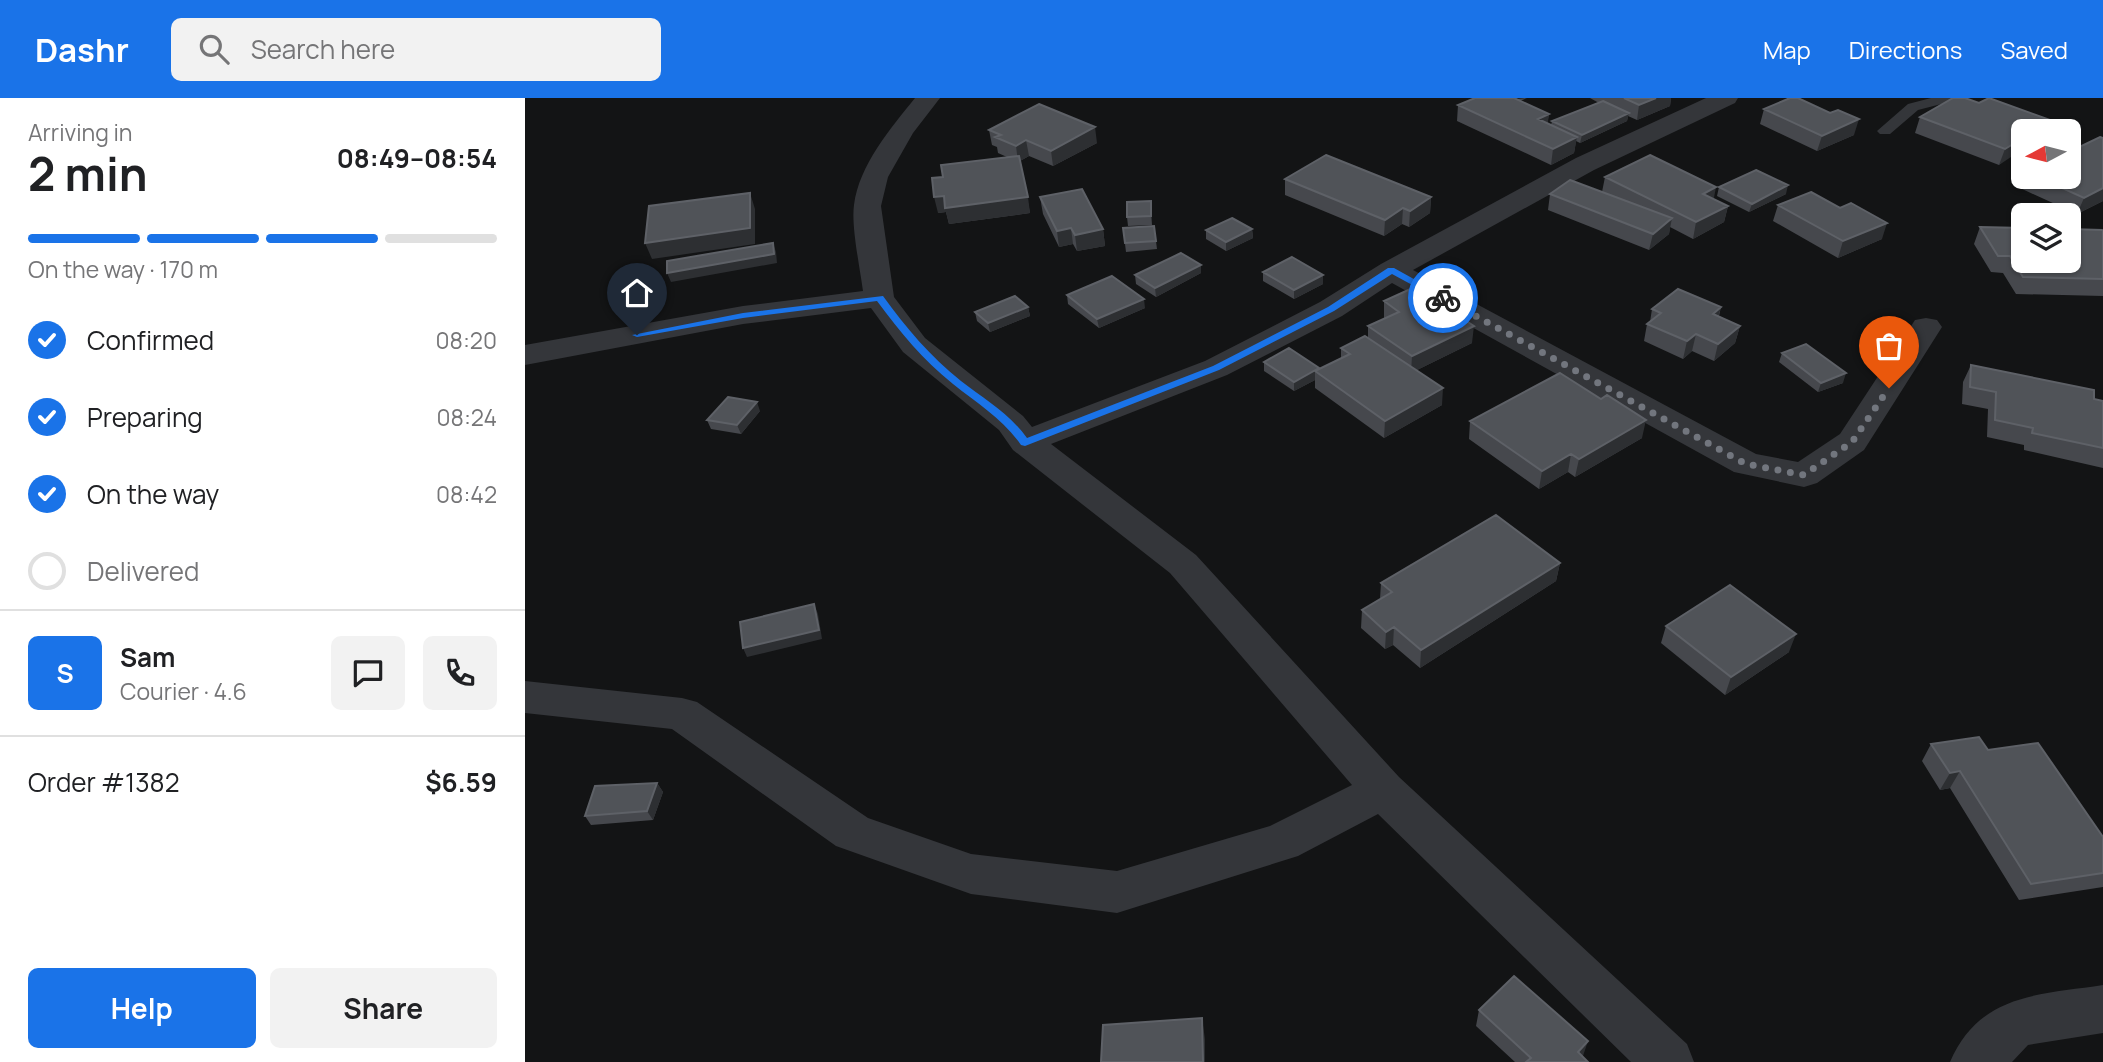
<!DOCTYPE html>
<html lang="en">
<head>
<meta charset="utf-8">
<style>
	:root { --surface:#fff; --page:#f2f2f2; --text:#202124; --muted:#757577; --line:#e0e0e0; --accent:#1a73e8 }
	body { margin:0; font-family:Manrope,sans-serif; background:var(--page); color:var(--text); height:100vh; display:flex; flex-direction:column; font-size:26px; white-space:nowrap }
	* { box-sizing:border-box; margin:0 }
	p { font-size:23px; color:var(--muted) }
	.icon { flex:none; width:38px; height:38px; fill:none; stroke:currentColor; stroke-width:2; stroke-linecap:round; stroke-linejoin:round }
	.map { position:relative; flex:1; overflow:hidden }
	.side { display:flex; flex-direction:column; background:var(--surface); width:525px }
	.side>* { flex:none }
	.needle { width:46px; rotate:263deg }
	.tools { position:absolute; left:1486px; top:21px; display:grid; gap:14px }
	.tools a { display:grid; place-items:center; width:70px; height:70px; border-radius:10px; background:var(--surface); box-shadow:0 2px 5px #0004; font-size:35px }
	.pin { position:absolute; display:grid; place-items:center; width:60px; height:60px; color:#fff; margin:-72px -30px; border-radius:50% 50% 50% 0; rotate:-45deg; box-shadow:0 0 7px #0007 }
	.pin .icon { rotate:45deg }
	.courier { position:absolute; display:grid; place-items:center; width:70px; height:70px; margin:-35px; border:5px solid #1a73e8; border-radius:50%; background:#fff; color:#222; box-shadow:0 2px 9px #0007 }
	.overview em { font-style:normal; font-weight:700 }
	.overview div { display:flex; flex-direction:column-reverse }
	.overview { display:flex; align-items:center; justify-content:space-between; height:119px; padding:0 28px }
	h1 { font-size:46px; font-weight:700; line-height:52px }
	.bar { display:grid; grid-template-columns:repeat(4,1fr); gap:10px 7px; align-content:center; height:84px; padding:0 28px }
	.bar i { height:9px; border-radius:5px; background:var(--line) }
	.bar .current { background:var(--accent) }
	.bar p { grid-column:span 4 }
	.line { display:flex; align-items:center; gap:18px; padding:0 28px; border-top:2px solid var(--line) }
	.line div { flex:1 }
	.round { display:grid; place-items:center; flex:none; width:74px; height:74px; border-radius:10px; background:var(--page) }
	ol { padding:0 28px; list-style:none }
	li { display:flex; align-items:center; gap:21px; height:77px }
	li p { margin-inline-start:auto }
	li .icon { padding:7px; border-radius:50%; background:var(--accent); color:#fff; stroke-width:4 }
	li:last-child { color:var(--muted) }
	li i { width:38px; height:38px; border:4px solid var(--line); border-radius:50% }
	.action { display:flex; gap:14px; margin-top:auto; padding:14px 28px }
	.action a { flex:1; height:80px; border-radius:10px; background:var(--accent); color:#fff; font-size:28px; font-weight:700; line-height:80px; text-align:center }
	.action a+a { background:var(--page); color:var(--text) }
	header { display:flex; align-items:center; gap:42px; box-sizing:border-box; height:98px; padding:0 35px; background:var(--accent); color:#fff }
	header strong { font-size:33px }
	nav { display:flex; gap:38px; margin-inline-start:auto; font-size:24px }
	.search { width:490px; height:63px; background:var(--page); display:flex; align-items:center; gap:18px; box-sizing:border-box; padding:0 24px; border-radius:10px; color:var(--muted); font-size:26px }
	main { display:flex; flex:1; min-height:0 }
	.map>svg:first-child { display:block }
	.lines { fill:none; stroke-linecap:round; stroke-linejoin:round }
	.service { fill:#34363a; fill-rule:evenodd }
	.minor { fill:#34363a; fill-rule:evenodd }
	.wall { fill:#46484d }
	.shaded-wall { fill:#2d2f32 }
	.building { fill:#505358; stroke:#5e6167; stroke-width:2 }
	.route { fill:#1a73e8 }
	.done { stroke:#72767e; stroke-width:7; stroke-dasharray:0 12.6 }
</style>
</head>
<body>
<header>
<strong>Dashr</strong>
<div class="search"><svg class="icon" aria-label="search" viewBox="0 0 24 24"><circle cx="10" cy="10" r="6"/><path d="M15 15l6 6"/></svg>Search here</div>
<nav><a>Map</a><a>Directions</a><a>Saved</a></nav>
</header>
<main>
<section class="side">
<div class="overview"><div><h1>2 min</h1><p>Arriving in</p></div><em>08:49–08:54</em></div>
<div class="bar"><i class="current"></i><i class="current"></i><i class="current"></i><i></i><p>On the way · 170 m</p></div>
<ol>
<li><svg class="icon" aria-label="check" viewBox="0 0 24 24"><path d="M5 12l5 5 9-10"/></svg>Confirmed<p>08:20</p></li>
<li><svg class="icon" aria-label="check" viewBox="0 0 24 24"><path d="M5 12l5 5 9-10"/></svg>Preparing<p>08:24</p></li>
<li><svg class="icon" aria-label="check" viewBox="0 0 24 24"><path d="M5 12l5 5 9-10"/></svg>On the way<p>08:42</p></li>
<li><i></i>Delivered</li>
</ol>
<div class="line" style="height:126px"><b class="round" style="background:var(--accent);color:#fff">S</b><div><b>Sam</b><p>Courier · 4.6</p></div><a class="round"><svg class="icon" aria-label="chat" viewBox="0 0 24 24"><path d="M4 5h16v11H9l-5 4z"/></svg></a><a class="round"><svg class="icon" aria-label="phone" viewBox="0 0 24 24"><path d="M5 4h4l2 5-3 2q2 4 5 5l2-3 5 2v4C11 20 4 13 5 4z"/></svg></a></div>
<div class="line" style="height:91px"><div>Order #1382</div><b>$6.59</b></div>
<div class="action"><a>Help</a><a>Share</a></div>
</section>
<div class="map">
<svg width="1578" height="964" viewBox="0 0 1578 964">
	<rect width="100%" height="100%" fill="#131415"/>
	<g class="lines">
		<path class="service" d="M1406,0h24l-2,3 -35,9 -28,24h-10l-3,-3 31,-27z"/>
		<path class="minor" d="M390,0h25l-27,35 -25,44 -7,29 13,91 31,41 98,78 9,11 173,-66 115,-59 61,-38 195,-106 130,-60h32l-3,5 -141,67 -181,100 343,184 42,8 42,-28 75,-114 11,-2 11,2 5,7 -78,123 -47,33 -13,4 -70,-15 -342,-189 -50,33 -115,59 -176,69 145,111 203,222 288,267 7,18h-63l-253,-248 -80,42 -181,57 -146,-19 -135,-48 -164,-117 -147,-16v-32l157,17 15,4 171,116 103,36 146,17 153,-45 82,-41 -182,-212 -157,-123 -14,-20 -96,-78 -32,-44 -128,16 -218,41v-20l218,-39 120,-15c-3,-23 -12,-65 -9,-86 5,-40 37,-77 61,-107z
			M1578,887v48l-75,12 -16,17h-62c30,-69 89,-67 153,-77z"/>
	</g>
	<path class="wall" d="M1002,0l-7,3 29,13 -2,10 4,1 1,-4 47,-18 -9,-5h81l-1,8 -33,14 -9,-4 -1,5 -47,22 -4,-2 -2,12 -23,12 -94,-44 1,-16z
		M1454,5l71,17 -51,45 -84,-32 5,-16z
		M1239,11l90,26 -37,16 -57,-27z
		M464,32l108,13 -44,23 -24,-10 -9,5 10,52 -81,11 -3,-12 -8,1 5,-36 64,-20 -9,-4 -1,-6 -5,-2z
		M1578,40v63l-26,13 -57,-26 5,-11h44z
		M1080,79l109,22 14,7 -4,16 -31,17 -23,-12 -1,7 -20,16 -101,-40 2,-16 52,-2z
		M760,81l146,18 -1,16 -21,14 -7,-3 -18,12 -99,-41z
		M1194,89l67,7 -37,18 -32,-16z
		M515,99l63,32 2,17 -28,5 -4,-7 -14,3 -16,-33z
		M1253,107l104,34 -44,19 -65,-37z
		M626,112l1,15 -24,1 -1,-9z
		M629,128l3,23 -31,3 -3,-24z
		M1455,129l123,4v65l-87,-2 -13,-21 -12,-1 -17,-28z
		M727,131l1,9 -27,13 -20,-12v-9z
		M738,174l60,3v9l-29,15 -31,-18z
		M676,175l-45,24 -20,-13 -1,-9z
		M542,197l78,13 -46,20 -31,-24z
		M859,203l88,42 -55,27 25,35 -58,33 -69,-50v-8l-21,11 -30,-20v-9l55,7 22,-11v-10l27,-10v-12l16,-7z
		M503,209l2,9 -40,16 -13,-11 -2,-9z
		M1196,209l-2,9 21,10 -5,17 -21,18 -22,-10 -9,8 -39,-18 3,-17 3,-2 2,-13z
		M1257,255l61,30 -25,9 -39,-30z
		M1446,267l132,36v67l-79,-18v-5l-37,-8 1,-28 -26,-5 1,-22z
		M235,313l-19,23 -30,-5 -4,-9z
		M945,323l172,17 -67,39 -7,-5 -29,17 -70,-50z
		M1035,465l-4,18 -136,87 -27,-23 -8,4 -24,-21 1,-18 18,-11 1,-16z
		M1141,528l123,26 -64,43 -64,-52z
		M1406,646l57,6 115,87v50l-84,13 -69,-112 -10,2 -18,-29z
		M132,685l6,9 -10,28 -62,5 -6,-9z
		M954,912l103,47 6,5h-73l-39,-36z"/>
	<path class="shaded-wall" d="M1131,0h15l-1,8 -33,14 2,-15z
		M1104,15l-2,8 -47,22 2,-8z
		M1024,16l-2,16 -9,-11z
		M1334,21l-5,16 -37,16 5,-15z
		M1525,22l-5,11h-12z
		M570,29l2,16 -44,23 -2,-15z
		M1052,39l-3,16 -23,12 2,-16z
		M1498,40v11l-24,16 6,-16z
		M501,42l3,16 -11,6 -2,-16z
		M1263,87l-2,9 -37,18 3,-8z
		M1191,89l-3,16 -10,-9z
		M1578,90v13l-26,13 7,-16z
		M225,95l5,16v35l-103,15 -7,-16z
		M419,98l84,1 2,16 -81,11 -3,-12 -8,1 -4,-16z
		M906,99l-1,16 -21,14 1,-16z
		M1203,108l-4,16 -31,17 3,-17z
		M878,110l-1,16 -18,12 1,-16z
		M1147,120l-3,16 -20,16 4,-16z
		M1362,125l-5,16 -44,19 5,-17z
		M546,130l2,16 -14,3 -2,-16z
		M578,131l2,17 -28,5 -2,-16z
		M727,131l1,9 -27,13v-9z
		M248,145l3,9 1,11 -106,19 -4,-9z
		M676,167v8l-45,24 -1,-9z
		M798,177v9l-29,15v-9z
		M619,201l1,9 -46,20 -2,-9z
		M503,209l2,9 -40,16 -2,-9z
		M1196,209l-5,17 -3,-10z
		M949,228l-2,17 -61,30 1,-17z
		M1215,228l-5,17 -21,18 4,-17z
		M1171,236l-4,17 -9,8 4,-18z
		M794,270l-4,3v9l-21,11v-9z
		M1321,275l-3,10 -25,9 3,-9z
		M918,290l-1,17 -58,33 1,-17z
		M232,304l3,9 -19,23 -4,-9z
		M1121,322l-4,18 -67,39 4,-18z
		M1046,356l-3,18 -29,17 3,-18z
		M1035,465l-4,18 -136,87 1,-18z
		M289,506l4,10 4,25 -75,18 -4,-9z
		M869,529l-1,18 -8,4 1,-17z
		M1271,536l-7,18 -64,43 6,-18z
		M1435,673l-10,17 -10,2 10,-17z
		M132,685l6,9 -10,28 -6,-9z
		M677,920l3,21v23h-2z
		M1063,943l-5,15 -5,6v-10z"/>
	<path class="building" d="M950,0h39l35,16 -11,5 39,18 -24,12 -95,-44z
		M1099,0h32l-17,7z
		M1265,0h8l32,15 8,-3 21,9 -37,17 -58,-27z
		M1428,0h12l14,5 10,-5 61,22 -17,11h-10v7l-18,11 -85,-32z
		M1078,3l26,12 -47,22 -30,-14z
		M514,6l56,23 -44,24 -25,-11 -10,6 -21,-9 6,-2 -12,-5z
		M1575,39l3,1v50l-19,10 -46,-21h31v-25z
		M801,57l105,42 -21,14 -7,-3 -18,12 -100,-41z
		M1125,57l66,32 -13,7 25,12 -32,16 -91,-45z
		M494,58l9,41 -83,11 -1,-12 -10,1 -2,-19 11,-1 -2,-12z
		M1231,72l32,15 -36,19 -33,-17z
		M1045,82l102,38 -19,16 -103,-40z
		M557,91l21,40 -28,6 -4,-7 -14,3 -17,-34z
		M1286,94l29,16 11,-5 36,20 -44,18 -65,-36z
		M225,95v35l-105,15 4,-37z
		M626,103v15l-24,1v-15z
		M707,120l20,11 -26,13 -20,-12z
		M629,128l2,15 -31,2 -2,-15z
		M1455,129l43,1v33h46v-32l33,1 1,1v48l-80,-2 -13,-21h-12z
		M248,145l1,11 -107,19v-12z
		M656,155l20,12 -46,23 -20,-13z
		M767,159l31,18 -29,15 -31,-18z
		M587,178l32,23 -47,20 -30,-24z
		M890,189l59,39 -62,30 -44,-30 31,-14 -15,-11z
		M1153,191l43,18 -8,7 27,12 -22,18 -22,-10 -9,7 -40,-17 14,-11 -9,-4z
		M490,198l13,11 -40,16 -13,-11z
		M840,238l78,52 -58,33 -70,-50 35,-17 -9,-6z
		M1281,246l40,29 -25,10 -39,-30z
		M764,250l30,20 -25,14 -30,-20z
		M1446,267l123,25v9l9,2v47l-71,-15 1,-5 -38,-8 1,-28 -26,-5z
		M1035,275l41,26 6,-4 39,25 -67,39 -8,-5 -29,17 -72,-50z
		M203,299l29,5 -20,23 -30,-5z
		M971,417l64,48 -139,87 -27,-23 -8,5 -24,-22 30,-18 -11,-9z
		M1205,487l66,49 -65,43 -65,-51z
		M289,506l5,26 -76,18 -3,-26z
		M1454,639l9,13 50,-7 65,94v36l-72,11 -71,-113 -10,2 -19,-29z
		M132,685l-10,28 -62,5 10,-30z
		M989,878l74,65 -10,11 10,10h-62l5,-4 -52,-48z
		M677,920l1,44h-102l2,-37z"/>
	<path class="route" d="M863,170h6l54,30 -8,2 -48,-26 -58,37 -115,59 -194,76 -4,-1c-18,-26 -43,-41 -68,-61 -31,-25 -52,-51 -76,-83l-134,17 -106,19 -5,-2 111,-22 140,-17c23,32 47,60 78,85 23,18 48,32 66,57l186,-72 115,-59z"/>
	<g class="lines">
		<path class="done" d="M918,200l303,166 58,11 48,-33 37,-54"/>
	</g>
</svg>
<div class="tools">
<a><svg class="needle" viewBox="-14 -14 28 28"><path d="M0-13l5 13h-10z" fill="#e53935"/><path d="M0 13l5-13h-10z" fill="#757577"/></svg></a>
<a><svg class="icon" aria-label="layers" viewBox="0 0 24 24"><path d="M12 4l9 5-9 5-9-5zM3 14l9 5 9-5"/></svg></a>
</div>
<div class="pin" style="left:1364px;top:290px;background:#ea580c"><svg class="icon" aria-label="bag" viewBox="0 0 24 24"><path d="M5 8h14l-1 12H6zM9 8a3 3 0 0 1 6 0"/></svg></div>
<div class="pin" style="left:112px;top:237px;background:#1f2937"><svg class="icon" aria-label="home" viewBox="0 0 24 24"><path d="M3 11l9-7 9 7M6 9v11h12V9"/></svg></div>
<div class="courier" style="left:918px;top:200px"><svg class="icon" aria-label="bike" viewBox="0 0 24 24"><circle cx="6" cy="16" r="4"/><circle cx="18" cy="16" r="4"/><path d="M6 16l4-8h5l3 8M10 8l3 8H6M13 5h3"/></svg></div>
</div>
</main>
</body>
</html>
